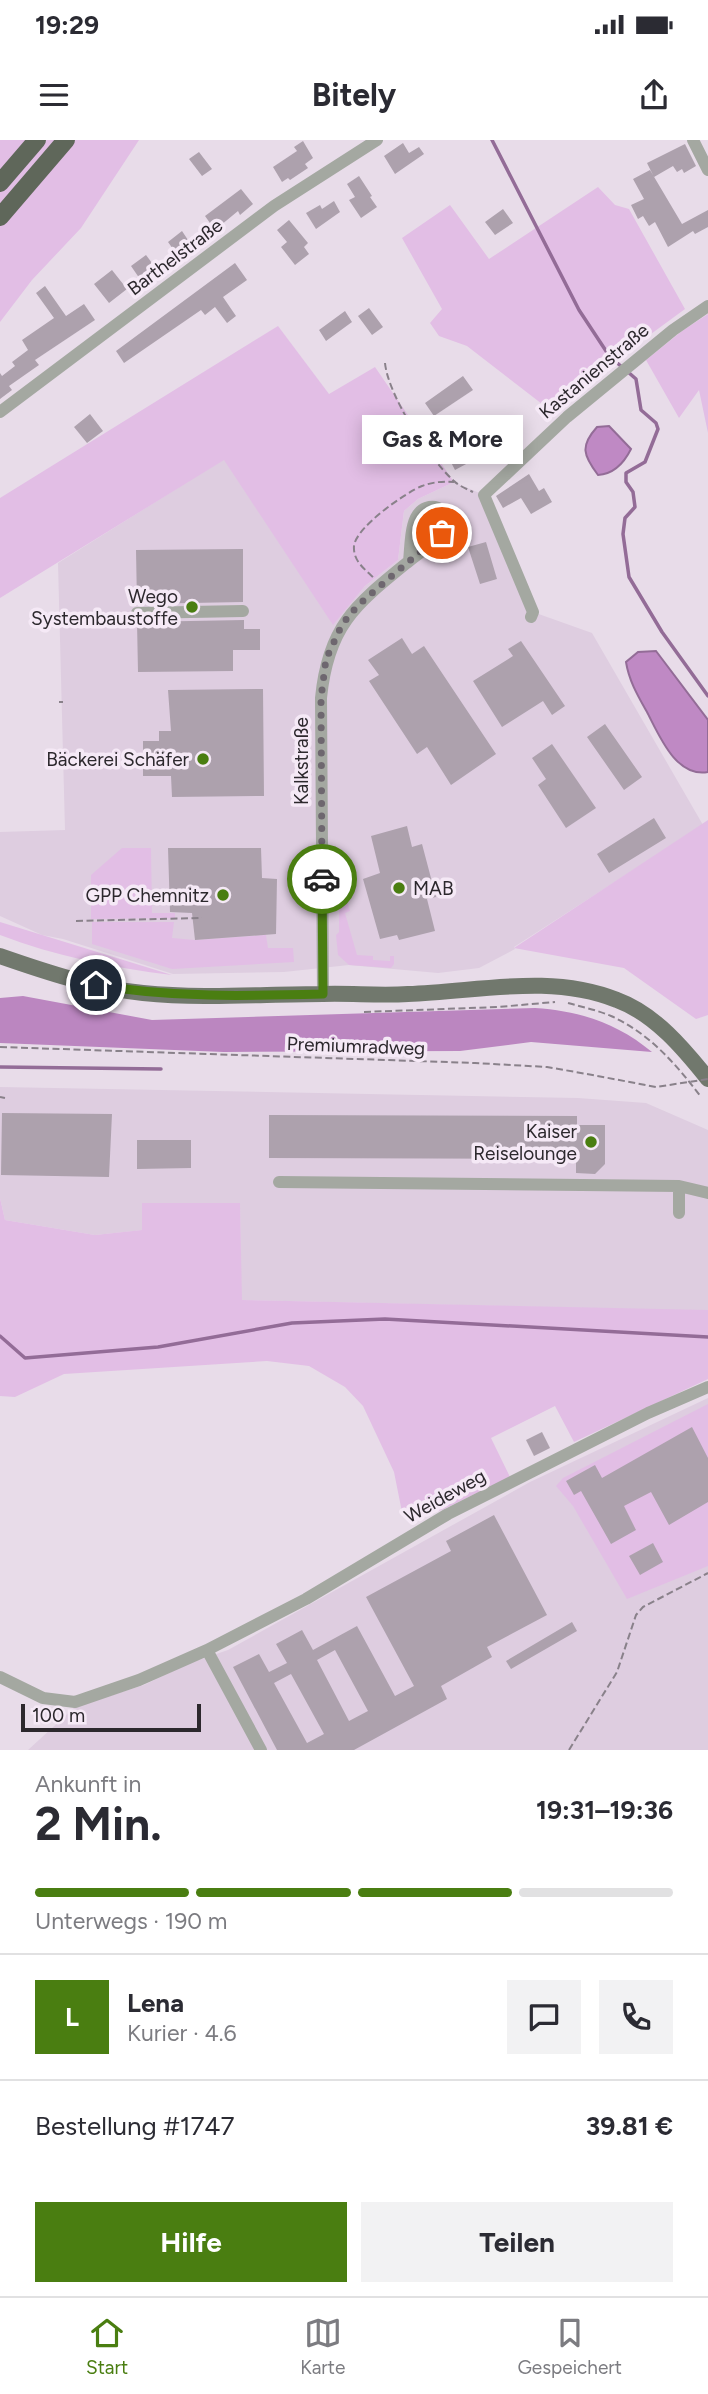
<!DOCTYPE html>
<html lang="de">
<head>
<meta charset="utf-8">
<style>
	:root { --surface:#fff; --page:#f2f2f3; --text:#2b2b33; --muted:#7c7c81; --line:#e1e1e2; --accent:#4a7e11 }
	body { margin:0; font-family:Figtree,sans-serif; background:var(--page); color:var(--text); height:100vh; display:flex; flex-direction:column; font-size:26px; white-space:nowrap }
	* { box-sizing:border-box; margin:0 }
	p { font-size:23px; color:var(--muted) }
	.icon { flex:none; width:38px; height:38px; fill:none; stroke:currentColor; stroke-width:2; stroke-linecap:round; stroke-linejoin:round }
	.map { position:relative; height:1610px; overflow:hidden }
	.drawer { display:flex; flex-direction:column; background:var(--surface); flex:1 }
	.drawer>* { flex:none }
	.scale { position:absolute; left:21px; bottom:18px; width:180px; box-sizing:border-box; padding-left:7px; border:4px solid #2c282d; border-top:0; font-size:19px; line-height:24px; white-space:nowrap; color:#2c282d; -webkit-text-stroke:5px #f5e9f6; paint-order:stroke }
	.pin { position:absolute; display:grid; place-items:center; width:60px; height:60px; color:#fff; margin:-30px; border:4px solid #fff; border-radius:50%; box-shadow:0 2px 7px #0007 }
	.courier { position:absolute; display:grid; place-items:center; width:70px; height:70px; margin:-35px; border:5px solid #4a7e11; border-radius:50%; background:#fff; color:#222; box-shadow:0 2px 9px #0007 }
	.bubble { position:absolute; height:49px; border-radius:0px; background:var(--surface); box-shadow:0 4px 18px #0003; font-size:23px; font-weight:700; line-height:49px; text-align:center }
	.overview em { font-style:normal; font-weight:700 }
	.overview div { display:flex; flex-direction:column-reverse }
	.overview { display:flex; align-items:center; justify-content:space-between; height:119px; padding:0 35px }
	h1 { font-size:46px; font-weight:700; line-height:52px }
	.bar { display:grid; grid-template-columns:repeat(4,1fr); gap:10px 7px; align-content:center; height:84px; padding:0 35px }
	.bar i { height:9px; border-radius:5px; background:var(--line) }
	.bar .on { background:var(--accent) }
	.bar p { grid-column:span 4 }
	.line { display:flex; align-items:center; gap:18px; padding:0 35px; border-top:2px solid var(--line) }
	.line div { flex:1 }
	.round { display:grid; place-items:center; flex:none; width:74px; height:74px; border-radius:0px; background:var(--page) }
	.cta { display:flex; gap:14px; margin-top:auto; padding:14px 35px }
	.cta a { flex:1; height:80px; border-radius:0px; background:var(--accent); color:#fff; font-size:28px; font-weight:700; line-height:80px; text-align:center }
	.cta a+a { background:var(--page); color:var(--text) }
	.status { display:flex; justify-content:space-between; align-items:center; height:49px; padding:0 35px; background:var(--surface); direction:ltr }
	.status svg { height:19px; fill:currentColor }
	header { display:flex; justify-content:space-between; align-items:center; height:91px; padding:0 35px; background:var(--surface); font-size:32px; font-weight:700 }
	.tab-bar { display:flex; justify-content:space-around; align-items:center; height:98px; border-top:2px solid var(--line); background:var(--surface); font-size:19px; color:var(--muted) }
	.tab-bar a { display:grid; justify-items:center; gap:4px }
	.tab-bar .on { color:var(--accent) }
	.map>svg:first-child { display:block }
	.built { fill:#decde0 }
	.green { fill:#e2bee5 }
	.forest { fill:#bb86c0 }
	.water { fill:#bf89c4; stroke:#936c97; stroke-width:2 }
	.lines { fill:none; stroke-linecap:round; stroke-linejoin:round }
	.stream { stroke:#936c97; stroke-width:3.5 }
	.building { fill:#ada1ad; fill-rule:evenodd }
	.path { stroke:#89818a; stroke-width:2; stroke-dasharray:7 3.5; stroke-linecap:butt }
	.minor { stroke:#a4a8a1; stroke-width:12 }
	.major { stroke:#71786d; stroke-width:16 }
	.highway { stroke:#5f675a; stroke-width:18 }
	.path-bridge { stroke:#89818a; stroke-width:2; stroke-dasharray:7 3.5; stroke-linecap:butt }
	.done { stroke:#6e676f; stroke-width:7; stroke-dasharray:0 12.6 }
	.route { stroke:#4a7e11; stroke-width:9 }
	.poi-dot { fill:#4a7e11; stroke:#f5e9f6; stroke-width:2.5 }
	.labels { text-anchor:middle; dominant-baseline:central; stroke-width:7; stroke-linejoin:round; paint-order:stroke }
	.street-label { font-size:19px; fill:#2c282d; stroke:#f5e9f6 }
	.poi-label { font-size:19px; fill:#2c282d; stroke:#f5e9f6; text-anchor:end }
</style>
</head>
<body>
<div class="status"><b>19:29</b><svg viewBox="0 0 49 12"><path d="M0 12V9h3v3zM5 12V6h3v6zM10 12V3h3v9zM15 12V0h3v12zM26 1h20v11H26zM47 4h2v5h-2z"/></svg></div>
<header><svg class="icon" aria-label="menu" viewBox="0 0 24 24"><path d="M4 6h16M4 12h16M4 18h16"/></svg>Bitely<svg class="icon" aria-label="share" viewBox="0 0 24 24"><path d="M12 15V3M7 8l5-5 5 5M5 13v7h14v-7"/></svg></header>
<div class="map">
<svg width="708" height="1610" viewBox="0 0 708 1610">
	<rect width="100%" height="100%" fill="#e8dce9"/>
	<path class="built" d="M224,319l109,165 32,-38 33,-26 6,-49 14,-12 36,-17 30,13 49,117 59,21 111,192 -189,122 1,2 -36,19 -41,5 -89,-8 -65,7 -111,2 -110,-35 -21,-4 -42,-19v-84l65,-2 -7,-267z
		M0,947l578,11 68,5 62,27v181l-467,-11 -1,-97h-98l1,27 -48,5 -90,-15 -5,-22z
		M708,1258v352h-680l47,-43 69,-22 46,-22 38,-13 302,-168z"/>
	<path class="green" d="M0,0h139l-58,88 -49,52 -32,42z
		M598,47l17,18 14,4 56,100 -45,33 -85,72 -88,-68 -28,-10 -9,-13 12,-14 -40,-71 48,-33 39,54z
		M708,174v119l-9,-43 -20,28 -33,-58 36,-29z
		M278,186l51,68 46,-27 79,115 -36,17 -14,12 -6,49 -33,26 -32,39 -109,-165 -224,138v-100z
		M708,680v195l-12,4 -72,-51 -110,-20z
		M122,708h29l1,65h23v5l-84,1v-44z
		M343,732l4,12 -2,9 5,18 -5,2 12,42 16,1v4l17,1v-5h4v8l-3,4 -42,-3 -11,-10 -2,-20 3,-3v-38h4z
		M0,782l172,53c-58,-7 -117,-19 -172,-40z
		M92,782h82l-2,16 23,2 71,-5 2,13h25l1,14 -122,7 -80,-25z
		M0,1058l5,22 90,15 47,-5v-27h98l2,97 466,10v69l-134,63 -19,-36 -64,32 19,39 -68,33 -39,7 -9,-45 -31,-66 -18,-19 -36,-21 -42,-5 -203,13 -49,23 -15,-1z
		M708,1264v162l-81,33 -54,-93 -17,-20 7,-8z"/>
	<path class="forest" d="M23,856l129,24 383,-12c45,3 82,15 117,44l-121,-10 -71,9 -236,1 -224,-9v-45z"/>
	<path class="water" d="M609,286l22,23c-7,14 -17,25 -33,26 -15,-20 -18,-29 -1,-48z
		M656,511l52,69v52c-32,6 -49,-37 -61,-60 -9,-16 -18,-31 -21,-50l12,-10z"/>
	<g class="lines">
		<path class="stream" d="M492,0l87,170 31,47 12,10
			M628,232l8,7 5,31 15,13 2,6 -13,33 -19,11v9l7,10 2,15 -10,11 -2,16 6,43 33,55 46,64
			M0,927l161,2
			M0,1196l25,22 133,-11 134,-24 93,-4 323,18"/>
	</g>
	<path class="building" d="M303,1l10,17 -8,6 3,4 -18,12 -2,-2 -6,4 -9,-15 24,-16 -3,-4z
		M403,3l6,10 10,-6 5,7 -29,20 -11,-18z
		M685,4l11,22 -12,7 -2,-4 -5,3 -4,-6 -19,11 -7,-14z
		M199,12l13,17 -10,7 -13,-17z
		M650,30l32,54 26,-14v17l-13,7 -2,-3 -25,16 -13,-25 -6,4 -6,-10 -5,3 -7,-14 13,-6 -11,-20z
		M359,36l13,20 -2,1 7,10 -16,11 -12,-18 6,-3 -8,-13z
		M241,49l12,15 -13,11 -2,-4 -23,19 -10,-14z
		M334,61l6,11 -24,17 -10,-16 14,-8 2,4z
		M503,69l10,14 -18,12 -10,-13z
		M289,80l19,23 -4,4 5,7 -14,11 -14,-18 6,-5 -10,-12z
		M182,91l10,15 -14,10 -10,-14z
		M146,115l12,16 -16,11 -11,-16z
		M235,123l12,17 -24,17 13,19 -9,7 -12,-16 -10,8 -4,-5 -77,53 -8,-12z
		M112,130l15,19 -18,14 -15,-19z
		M45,146l21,30 18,-12 11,16 -60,40 4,5 -30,21 3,4 -12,9v-26l2,3 13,-10 -3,-4 16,-12 -6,-10 32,-22 -18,-25z
		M369,168l14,19 -11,8 -14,-19z
		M345,171l7,11 -26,19 -7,-11z
		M463,236l10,14 -39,26 -9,-13z
		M90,274l13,17 -16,12 -13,-16z
		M453,294l15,29 -13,7 -15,-29z
		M529,334l10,17 5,-3 8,14 -21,12 -10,-16 -18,10 -7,-12z
		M486,402l11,37 -17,5 -12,-37z
		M243,409v53l-106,2 -1,-54z
		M244,480v9h16v21h-27v21l-95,1 -1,-50z
		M402,498l10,16 12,-8 72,108 -45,31 -24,-38 -10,7 -48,-73 10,-6 -11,-15z
		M521,501l44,65 -13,9 -9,-14 -41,26 -29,-46 40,-25 -5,-7z
		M263,549l1,107 -92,1 -1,-21h-28v-35h16v-10h12l-3,-41z
		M605,584l37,53 -18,13 -37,-53z
		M552,604l44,64 -30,20 -28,-43 8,-6 -14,-21z
		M654,678l12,20 -57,35 -12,-19z
		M407,686l5,21 10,-3 14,53 -9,2 8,32 -36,9 -2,-5 -17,4 -17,-60 17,-6 -9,-37z
		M168,708h93l1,30 15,1 -1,55 -81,6 -3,-27 -22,-1z
		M2,973l110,1 -3,63 -108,-2z
		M269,975l308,1v9h28v39l-10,10 -19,-1v-11h-8v-3l-299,-1z
		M137,1000h54v28l-54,1z
		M692,1287l16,31v44l-39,23 -18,-33 -27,14 12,24 -25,14 -30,-53 -7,4 -8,-14 29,-16 7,13z
		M542,1292l8,16 -16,8 -8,-16z
		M494,1375l53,100 -60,32 5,10 -51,29 6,13 -93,51h-77l-44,-83 26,-13 10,18 18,-9 -11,-19 26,-14 11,20 44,-24 38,70 19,-10 -48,-89 85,-46 -5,-10zM335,1510l33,61 -19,10 -32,-61zM291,1534l33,60 -17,9 -33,-60z
		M653,1403l10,19 -23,13 -11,-19z
		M572,1482l5,9 -66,38 -5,-8z"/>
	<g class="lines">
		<path class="path" d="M385,223c3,32 44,96 69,118 5,5 13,8 19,11
			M373,437c-10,-9 -20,-17 -19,-31 2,-19 51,-53 68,-60 11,-4 21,-5 32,-4
			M59,562h4
			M76,781l126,-3
			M568,863c14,4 29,7 43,13 38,17 65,48 90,81
			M364,872l134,-5 57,-5
			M0,907l475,16 72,4 40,7
			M0,957l5,1
			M569,1610l48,-78 19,-57 7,-8 65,-34"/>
		<path class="minor" d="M693,0l15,30
			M0,272l274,-206 103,-66
			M137,473l106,-2
			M531,477l2,-5 -49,-117 83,-78 106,-87 35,-24
			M323,854l-2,-296c7,-72 34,-93 87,-136 11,-9 24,-17 33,-28 9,-13 3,-32 -15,-26 -17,6 -15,38 -17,53
			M279,1042l400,4 29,7
			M679,1073v-27
			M207,1510l54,100
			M0,1537l43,21 32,4 64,-22 68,-30 99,-51 142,-85 200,-101 60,-26"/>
		<path class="major" d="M0,816c46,16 94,32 143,37 60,6 120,1 180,1 28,-1 57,2 85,0 70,-2 141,-21 209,6 38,14 67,49 91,79"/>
		<path class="highway" d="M0,43l37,-43
			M0,77l66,-77"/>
		<path class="path-bridge" d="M587,934l69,13 52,-8"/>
	</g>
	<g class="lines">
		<path class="done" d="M322,739l-1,-181 5,-39 14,-30 9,-14 16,-16 77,-66"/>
		<path class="route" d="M96,845c76,13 151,11 227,9l-1,-115"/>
	</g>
	<g class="poi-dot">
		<circle cx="192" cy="467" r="7"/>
		<circle cx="203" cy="619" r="7"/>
		<circle cx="399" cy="748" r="7"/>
		<circle cx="223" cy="755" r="7"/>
		<circle cx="591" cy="1002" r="7"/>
	</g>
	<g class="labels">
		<g class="street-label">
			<text transform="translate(175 117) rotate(-37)">Barthelstraße</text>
			<text transform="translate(594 231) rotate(-40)">Kastanienstraße</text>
			<text transform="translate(301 621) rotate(-90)">Kalkstraße</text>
			<text transform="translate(356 906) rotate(2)">Premiumradweg</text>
			<text transform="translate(445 1356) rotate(-29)">Weideweg</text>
		</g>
		<g class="poi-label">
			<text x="178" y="456">Wego<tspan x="178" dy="22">Systembaustoffe</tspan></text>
			<text x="189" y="619">Bäckerei Schäfer</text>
			<text x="413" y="748" text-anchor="start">MAB</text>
			<text x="209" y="755">GPP Chemnitz</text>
			<text x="577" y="991">Kaiser<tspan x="577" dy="22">Reiselounge</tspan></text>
		</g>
	</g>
</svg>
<div class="scale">100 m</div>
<div class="pin" style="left:442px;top:393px;background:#ea580c"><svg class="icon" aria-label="bag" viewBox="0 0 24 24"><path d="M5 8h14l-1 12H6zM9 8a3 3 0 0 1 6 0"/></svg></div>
<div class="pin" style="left:96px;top:845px;background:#1f2937"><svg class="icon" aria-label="home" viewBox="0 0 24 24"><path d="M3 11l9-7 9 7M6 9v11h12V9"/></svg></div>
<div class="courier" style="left:322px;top:739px"><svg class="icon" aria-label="car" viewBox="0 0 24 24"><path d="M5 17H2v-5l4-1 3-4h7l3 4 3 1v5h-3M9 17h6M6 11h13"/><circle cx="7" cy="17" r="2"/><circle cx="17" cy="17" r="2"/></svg></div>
<div class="bubble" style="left:362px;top:275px;width:161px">Gas &amp; More</div>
</div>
<section class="drawer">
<div class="overview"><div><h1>2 Min.</h1><p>Ankunft in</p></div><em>19:31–19:36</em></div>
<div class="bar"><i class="on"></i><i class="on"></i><i class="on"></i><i></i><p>Unterwegs · 190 m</p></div>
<div class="line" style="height:126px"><b class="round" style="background:var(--accent);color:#fff">L</b><div><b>Lena</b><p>Kurier · 4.6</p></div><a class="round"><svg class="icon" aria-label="chat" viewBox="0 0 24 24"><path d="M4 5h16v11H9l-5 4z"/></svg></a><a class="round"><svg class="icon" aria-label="phone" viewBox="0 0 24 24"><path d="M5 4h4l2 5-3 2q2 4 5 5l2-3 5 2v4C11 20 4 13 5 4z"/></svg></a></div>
<div class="line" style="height:91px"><div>Bestellung #1747</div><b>39.81 €</b></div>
<div class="cta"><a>Hilfe</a><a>Teilen</a></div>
</section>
<nav class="tab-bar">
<a class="on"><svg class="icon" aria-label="home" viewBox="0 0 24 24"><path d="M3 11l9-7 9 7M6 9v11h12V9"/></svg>Start</a>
<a><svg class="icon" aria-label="map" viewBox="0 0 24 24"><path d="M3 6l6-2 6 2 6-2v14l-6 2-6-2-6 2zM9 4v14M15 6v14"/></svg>Karte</a>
<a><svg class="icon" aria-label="saved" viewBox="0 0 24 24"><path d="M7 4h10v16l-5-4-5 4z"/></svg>Gespeichert</a>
</nav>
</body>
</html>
